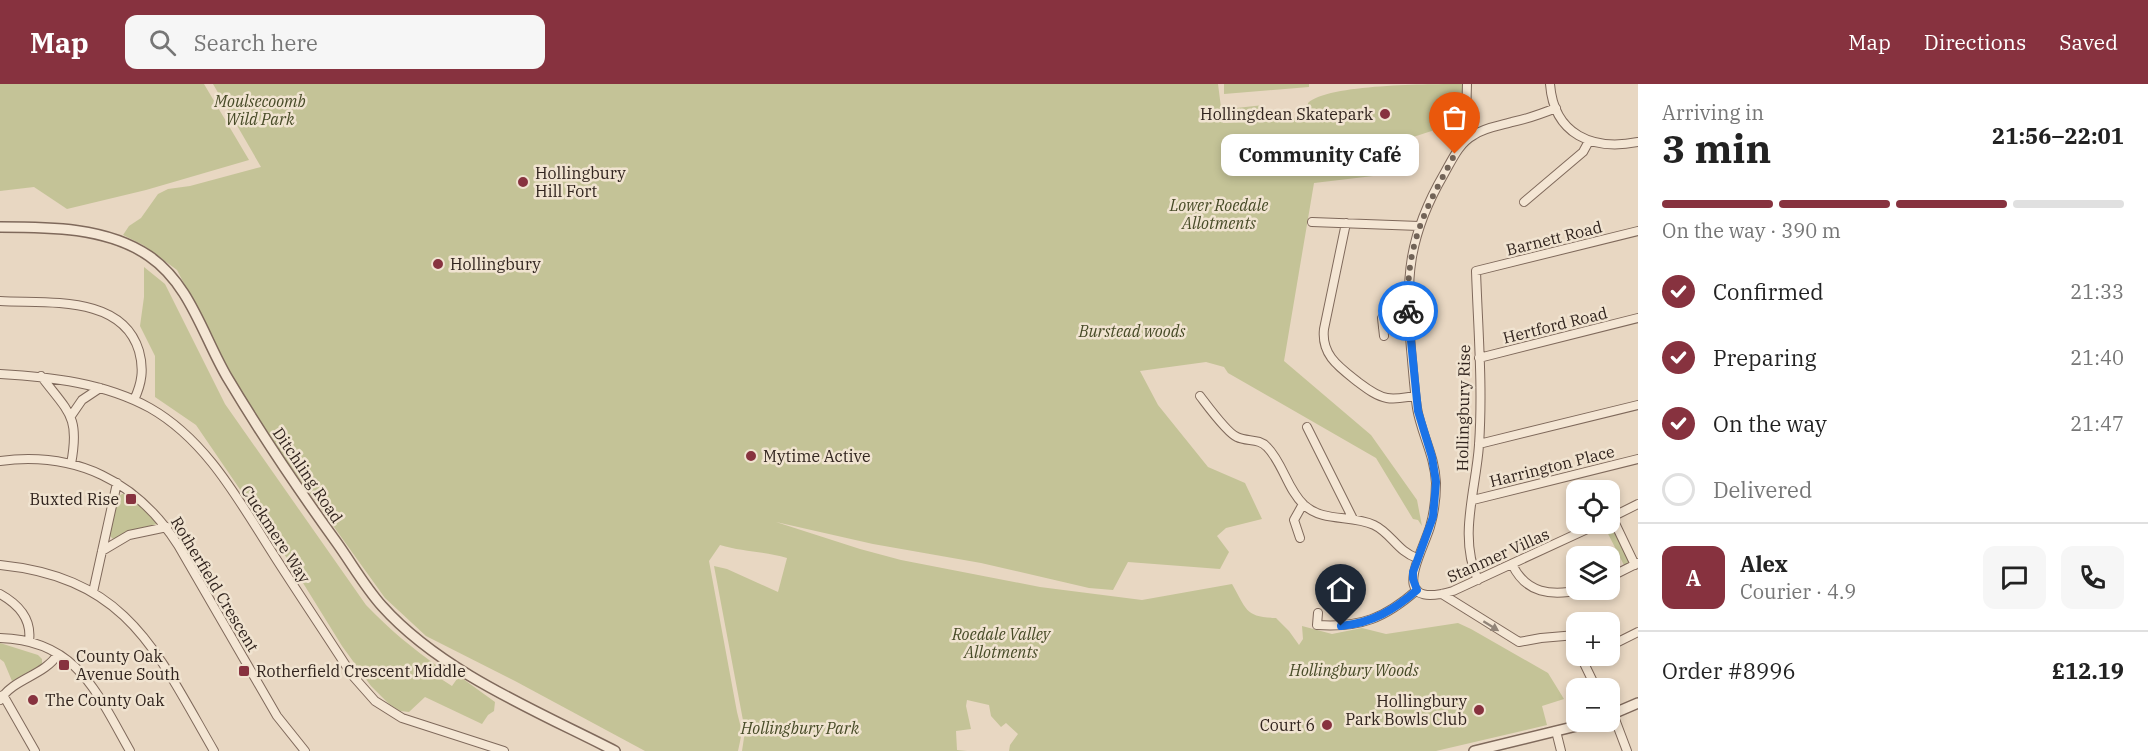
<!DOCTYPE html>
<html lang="en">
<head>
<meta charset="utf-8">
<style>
	:root { --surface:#fff; --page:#f6f6f6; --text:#222; --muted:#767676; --line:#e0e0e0; --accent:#87323f }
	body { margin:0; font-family:"IBM Plex Serif",serif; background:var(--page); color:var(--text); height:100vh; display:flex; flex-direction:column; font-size:22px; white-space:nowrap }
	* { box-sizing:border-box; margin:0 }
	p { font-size:20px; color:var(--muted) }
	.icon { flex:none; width:33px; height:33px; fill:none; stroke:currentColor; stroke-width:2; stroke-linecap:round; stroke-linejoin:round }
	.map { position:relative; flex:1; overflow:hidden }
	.side { display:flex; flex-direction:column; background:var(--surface); width:510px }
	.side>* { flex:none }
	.buttons { position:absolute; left:1566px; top:396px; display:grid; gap:12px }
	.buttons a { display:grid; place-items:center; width:54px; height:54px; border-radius:12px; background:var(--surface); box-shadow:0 3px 9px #0003; font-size:30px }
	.pin { position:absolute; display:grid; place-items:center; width:51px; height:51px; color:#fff; margin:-62px -26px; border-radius:50% 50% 50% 0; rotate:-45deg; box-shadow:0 0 6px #0007 }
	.pin .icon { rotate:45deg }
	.courier { position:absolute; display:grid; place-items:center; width:60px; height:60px; margin:-30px; border:4px solid #1a73e8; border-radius:50%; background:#fff; color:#222; box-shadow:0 2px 8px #0007 }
	.bubble { position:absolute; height:42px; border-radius:12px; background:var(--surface); box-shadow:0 3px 9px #0003; font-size:20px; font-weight:800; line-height:42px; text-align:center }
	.summary em { font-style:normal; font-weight:800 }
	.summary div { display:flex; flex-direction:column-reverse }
	.summary { display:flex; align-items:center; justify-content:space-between; height:102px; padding:0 24px }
	h1 { font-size:39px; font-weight:800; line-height:45px }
	.bar { display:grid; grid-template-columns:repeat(4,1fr); gap:9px 6px; align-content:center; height:72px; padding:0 24px }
	.bar i { height:8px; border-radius:4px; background:var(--line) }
	.bar .current { background:var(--accent) }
	.bar p { grid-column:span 4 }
	.line { display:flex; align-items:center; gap:15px; padding:0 24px; border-top:2px solid var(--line) }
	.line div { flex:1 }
	.round { display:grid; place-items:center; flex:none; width:63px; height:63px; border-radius:12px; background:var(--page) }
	ol { padding:0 24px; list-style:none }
	li { display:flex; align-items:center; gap:18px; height:66px }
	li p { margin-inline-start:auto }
	li .icon { padding:6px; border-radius:50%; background:var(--accent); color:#fff; stroke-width:4 }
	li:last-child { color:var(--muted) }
	li i { width:33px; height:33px; border:3px solid var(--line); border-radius:50% }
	header { display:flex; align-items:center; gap:36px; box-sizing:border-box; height:84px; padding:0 30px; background:var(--accent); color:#fff }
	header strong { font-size:28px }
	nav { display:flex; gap:33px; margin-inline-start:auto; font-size:21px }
	.search { width:420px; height:54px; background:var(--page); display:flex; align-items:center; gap:15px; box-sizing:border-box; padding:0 21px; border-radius:12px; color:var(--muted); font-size:22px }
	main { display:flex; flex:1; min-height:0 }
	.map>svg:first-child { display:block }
	.green { fill:#c4c397 }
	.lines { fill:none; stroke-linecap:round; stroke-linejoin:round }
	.minor-casing { stroke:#7f695b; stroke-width:10 }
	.tertiary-casing { stroke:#7f695b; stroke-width:12 }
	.minor { stroke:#f4e6d4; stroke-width:8 }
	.tertiary { stroke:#f4e6d4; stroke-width:9 }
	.oneway { fill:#928579 }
	.done { stroke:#716357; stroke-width:6; stroke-dasharray:0 10.8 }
	.route { stroke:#1a73e8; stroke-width:8 }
	.poi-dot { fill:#87323f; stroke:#f0e3d0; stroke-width:2 }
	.labels { text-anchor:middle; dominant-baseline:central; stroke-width:5; stroke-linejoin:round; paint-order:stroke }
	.park-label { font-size:16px; font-style:italic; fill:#474b27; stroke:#f0e3d0 }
	.poi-label { font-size:16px; fill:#31241e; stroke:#f0e3d0; text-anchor:start }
	.street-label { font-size:16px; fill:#31241e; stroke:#f0e3d0 }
</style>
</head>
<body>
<header>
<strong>Map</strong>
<div class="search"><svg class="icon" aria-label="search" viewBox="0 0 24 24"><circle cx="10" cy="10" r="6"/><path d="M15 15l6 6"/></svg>Search here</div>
<nav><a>Map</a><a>Directions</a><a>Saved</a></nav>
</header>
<main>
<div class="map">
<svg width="1638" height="667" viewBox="0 0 1638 667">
	<rect width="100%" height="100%" fill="#e8d7c2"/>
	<path class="green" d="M0,0h204l45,76 -103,30 -79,19 -33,-22 -34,4z
		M213,0h1005l5,39 84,-6 1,-14c19,-19 123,-19 155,-19l-4,38 -58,19 6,31 -93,11 -30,178 87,74 46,65 5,26 -4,-6 -5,-1 -37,-61 -148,-85 -4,-6 -18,-5 -66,9 18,34 50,62 37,16 17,36 -36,9 -9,8 12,16 -9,17 -92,-7 -15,28 -24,-2 -108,-25 -108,-19 -97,-22 84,27 41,11 139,27 102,13 90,-16c15,26 13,33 44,34l13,13 10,14 4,-6 -1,-13 30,8 30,-6 24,6 72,-11 13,6 77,44 16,26 -22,7 5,19 -111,26h-427l1,-6 8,-11 -12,-11 -5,4 -10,-11 -2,-11 -22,-5 -1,6 5,23 -15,2 1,19 10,1h-225l3,-20 -31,-165 13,3 51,23 9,-34c-22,-7 -45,-6 -67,-13l-11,16 28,151 5,20 -4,19h-93l-130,-70 -89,-45 -41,-38 -97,-135 -46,-67 -65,-126 -34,-25 -20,-10 6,-9 12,-8 17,-24 10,-5 22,-3 71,-19z
		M1224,0h85v3l-85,7z
		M1264,21l1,11 -28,4 -1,-12z
		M144,183l21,17 60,120 141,201c24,25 46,43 74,63l-2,9 14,9 7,-10 36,26 -1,9 -6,4 -6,9 -57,-27 -16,15 -9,-1 -11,-7 -18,-18 -29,-40 -47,-76 -99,-145 -41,-28v-41l-15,-30 4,-29z
		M122,410h4l14,11 17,19 -23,6 -21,9 -4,-4 9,-38z
		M1610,434l25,47 -9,4 -23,-45h7z
		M0,559l38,12 4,4v5l-30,17 -8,-19 -4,-3z"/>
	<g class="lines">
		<g class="minor-casing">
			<path id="minor" d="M1467,0l-1,36 5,16
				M1550,0c4,51 43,67 88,58
				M1556,24c-15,6 -29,11 -44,14 -13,4 -27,5 -38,13 -15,8 -22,25 -30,39 -36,62 -39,105 -33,175 2,20 3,39 6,59 4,25 18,48 19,75 0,15 -2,30 -6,44 -10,31 -42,83 23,64l145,-67
				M1524,118l59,-50 6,-11
				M1312,138l107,4
				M1346,139l-22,106c-3,26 15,38 34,53 8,6 18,14 29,16 9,2 19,-1 28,-2
				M0,217c46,3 122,-7 139,50 5,18 3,32 -5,49
				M1382,234l2,18
				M1383,244l26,-3
				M1479,274l159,-40
				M0,290c51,3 105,9 150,34 58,33 90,95 125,149 25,39 52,79 77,118l23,26 27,17 102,33
				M41,292c28,37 39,40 30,88
				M1200,312c7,9 27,37 37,41 10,5 22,1 30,10 16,16 20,42 37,58 20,18 47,9 70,20 17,8 24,27 43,33
				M71,332l11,-16 18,-12
				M1307,343l46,92
				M1479,360l159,-39
				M0,377c76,-10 137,20 178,84l99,171 28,35
				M1473,416l165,-41
				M1612,433l23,48
				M1610,434l28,-14
				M1300,454l-6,-18 9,-16
				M102,467l27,-16 38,-8
				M1512,480c14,30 39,32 69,26
				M0,481c128,13 156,86 214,186
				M1610,493l28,-14
				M1478,496c-20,-43 -2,-90 1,-135 4,-58 -1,-116 -3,-174l162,-40
				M93,508l24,-109
				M0,510c18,10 32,25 29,47
				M1442,510l77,48 22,-4 35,-3
				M1318,529l-1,12c44,3 68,-7 100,-35
				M0,554c77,2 97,55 130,113
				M1610,562l28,-14
				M1590,572l-8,3 14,29
				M3,611l32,56
				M0,616c14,-22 44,-24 58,-46
				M1613,630l14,37
				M1556,647l5,20"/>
		</g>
		<g class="tertiary-casing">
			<path id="tertiary" d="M0,143c49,0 107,0 149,29 41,28 54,80 78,121 34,57 71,112 110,166 15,21 28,44 45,63 59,66 155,105 233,145
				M1610,631l28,-12
				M1474,667l119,-29"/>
		</g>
		<use href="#minor" class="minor"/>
		<use href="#tertiary" class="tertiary"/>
	</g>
	<defs><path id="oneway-solid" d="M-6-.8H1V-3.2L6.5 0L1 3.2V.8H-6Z" transform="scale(1.5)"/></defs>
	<use class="oneway" href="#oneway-solid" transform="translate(1491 542) rotate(32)"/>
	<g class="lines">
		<path class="done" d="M1408,227c-2,-68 16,-99 47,-157"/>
		<path class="route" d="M1341,542c31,-3 53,-16 76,-36l-4,-11v-7l20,-55 3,-35 -4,-25 -14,-46 -10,-100"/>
	</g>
	<g class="poi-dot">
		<circle cx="1385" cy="30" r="6"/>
		<circle cx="523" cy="98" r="6"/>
		<circle cx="438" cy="180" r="6"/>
		<circle cx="751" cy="372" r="6"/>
		<rect x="125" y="409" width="12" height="12" rx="3"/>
		<rect x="58" y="575" width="12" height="12" rx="3"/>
		<rect x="238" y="581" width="12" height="12" rx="3"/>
		<circle cx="33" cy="616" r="6"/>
		<circle cx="1479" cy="626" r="6"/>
		<circle cx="1327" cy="641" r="6"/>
	</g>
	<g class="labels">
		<g class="park-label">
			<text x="260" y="17">Moulsecoomb<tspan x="260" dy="18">Wild Park</tspan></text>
			<text x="1219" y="121">Lower Roedale<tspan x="1219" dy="18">Allotments</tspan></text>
			<text x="1132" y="247">Burstead woods</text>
			<text x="1001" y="550">Roedale Valley<tspan x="1001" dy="18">Allotments</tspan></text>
			<text x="1354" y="586">Hollingbury Woods</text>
			<text x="800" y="644">Hollingbury Park</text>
		</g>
		<g class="poi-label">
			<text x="1373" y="30" text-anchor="end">Hollingdean Skatepark</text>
			<text x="535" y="89">Hollingbury<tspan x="535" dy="18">Hill Fort</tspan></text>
			<text x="450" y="180">Hollingbury</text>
			<text x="763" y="372">Mytime Active</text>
			<text x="119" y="415" text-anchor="end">Buxted Rise</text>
			<text x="76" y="572">County Oak<tspan x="76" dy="18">Avenue South</tspan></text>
			<text x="256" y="587">Rotherfield Crescent Middle</text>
			<text x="45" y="616">The County Oak</text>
			<text x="1467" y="617" text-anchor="end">Hollingbury<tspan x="1467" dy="18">Park Bowls Club</tspan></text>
			<text x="1315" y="641" text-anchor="end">Court 6</text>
		</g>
		<g class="street-label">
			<text transform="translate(1554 154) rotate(-14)">Barnett Road</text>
			<text transform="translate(1555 241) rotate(-14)">Hertford Road</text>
			<text transform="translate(1463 324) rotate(-89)">Hollingbury Rise</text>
			<text transform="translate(1552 382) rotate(-14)">Harrington Place</text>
			<text transform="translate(308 391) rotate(56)">Ditchling Road</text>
			<text transform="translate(276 450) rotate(57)">Cuckmere Way</text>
			<text transform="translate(1498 471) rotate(-24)">Stanmer Villas</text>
			<text transform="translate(215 500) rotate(59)">Rotherfield Crescent</text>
		</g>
	</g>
</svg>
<div class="buttons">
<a><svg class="icon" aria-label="locate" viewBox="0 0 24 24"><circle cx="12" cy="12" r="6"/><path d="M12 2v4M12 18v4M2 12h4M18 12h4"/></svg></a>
<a><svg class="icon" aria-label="layers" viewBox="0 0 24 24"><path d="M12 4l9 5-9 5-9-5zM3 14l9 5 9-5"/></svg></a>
<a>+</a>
<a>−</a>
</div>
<div class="pin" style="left:1455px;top:70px;background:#ea580c"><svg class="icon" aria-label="bag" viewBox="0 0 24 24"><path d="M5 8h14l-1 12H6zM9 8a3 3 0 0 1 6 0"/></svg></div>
<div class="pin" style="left:1341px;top:542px;background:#1f2937"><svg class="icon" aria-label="home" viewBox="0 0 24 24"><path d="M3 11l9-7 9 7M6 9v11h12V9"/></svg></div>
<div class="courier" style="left:1408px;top:227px"><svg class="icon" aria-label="bike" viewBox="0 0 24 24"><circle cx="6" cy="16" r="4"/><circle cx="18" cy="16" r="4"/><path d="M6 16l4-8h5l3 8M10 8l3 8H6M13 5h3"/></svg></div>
<div class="bubble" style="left:1221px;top:50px;width:198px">Community Café</div>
</div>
<section class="side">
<div class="summary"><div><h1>3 min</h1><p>Arriving in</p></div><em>21:56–22:01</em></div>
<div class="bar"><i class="current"></i><i class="current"></i><i class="current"></i><i></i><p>On the way · 390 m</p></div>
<ol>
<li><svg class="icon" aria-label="check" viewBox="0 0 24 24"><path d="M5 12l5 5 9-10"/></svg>Confirmed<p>21:33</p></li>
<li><svg class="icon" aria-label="check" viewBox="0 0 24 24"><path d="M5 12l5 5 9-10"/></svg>Preparing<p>21:40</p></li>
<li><svg class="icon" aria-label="check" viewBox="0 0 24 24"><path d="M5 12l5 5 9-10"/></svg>On the way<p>21:47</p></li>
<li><i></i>Delivered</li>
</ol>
<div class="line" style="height:108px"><b class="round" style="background:var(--accent);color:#fff">A</b><div><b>Alex</b><p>Courier · 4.9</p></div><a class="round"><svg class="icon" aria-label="chat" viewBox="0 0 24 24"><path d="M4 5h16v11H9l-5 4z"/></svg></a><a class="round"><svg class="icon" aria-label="phone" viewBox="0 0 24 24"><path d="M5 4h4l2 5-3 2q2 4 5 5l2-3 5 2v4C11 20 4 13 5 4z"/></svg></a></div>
<div class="line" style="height:78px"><div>Order #8996</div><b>£12.19</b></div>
</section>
</main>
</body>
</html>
